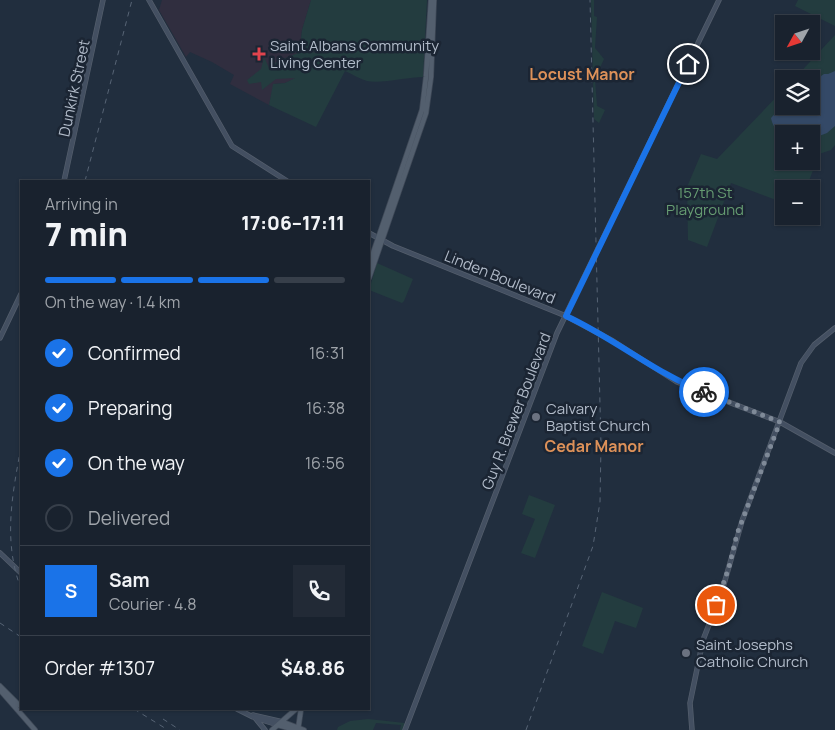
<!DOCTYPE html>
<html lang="en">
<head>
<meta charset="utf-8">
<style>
	:root { --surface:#19222e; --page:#222a36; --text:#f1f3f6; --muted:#9fa4aa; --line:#373f4a; --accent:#1a73e8 }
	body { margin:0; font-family:Manrope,sans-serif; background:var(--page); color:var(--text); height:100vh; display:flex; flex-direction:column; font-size:19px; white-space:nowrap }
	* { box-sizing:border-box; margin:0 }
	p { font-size:16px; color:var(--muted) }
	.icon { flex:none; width:28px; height:28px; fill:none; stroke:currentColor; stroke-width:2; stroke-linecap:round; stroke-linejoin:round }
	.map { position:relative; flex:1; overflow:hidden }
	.side { position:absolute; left:20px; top:180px; width:350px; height:530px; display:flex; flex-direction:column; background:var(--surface); border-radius:0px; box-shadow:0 1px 4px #0004,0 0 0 1px var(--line) }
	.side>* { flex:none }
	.needle { width:32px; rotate:230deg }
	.tools { position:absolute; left:775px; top:15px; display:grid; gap:10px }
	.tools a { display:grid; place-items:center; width:45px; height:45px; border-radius:0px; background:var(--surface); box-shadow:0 1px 4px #0004,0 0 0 1px var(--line); font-size:25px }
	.pin { position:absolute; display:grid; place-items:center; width:42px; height:42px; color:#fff; margin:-21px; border:2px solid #fff; border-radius:50%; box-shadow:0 1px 5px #0007 }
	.courier { position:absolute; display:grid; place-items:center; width:50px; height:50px; margin:-25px; border:4px solid #1a73e8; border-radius:50%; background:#fff; color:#222; box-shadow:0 1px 6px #0007 }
	.headline em { font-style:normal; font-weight:800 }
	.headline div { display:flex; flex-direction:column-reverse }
	.headline { display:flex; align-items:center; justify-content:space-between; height:85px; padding:0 25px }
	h1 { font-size:32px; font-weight:800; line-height:38px }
	.bar { display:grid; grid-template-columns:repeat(4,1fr); gap:8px 5px; align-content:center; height:60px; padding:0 25px }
	.bar i { height:6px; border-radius:4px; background:var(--line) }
	.bar .active { background:var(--accent) }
	.bar p { grid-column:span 4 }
	.line { display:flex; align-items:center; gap:12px; padding:0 25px; border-top:1px solid var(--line) }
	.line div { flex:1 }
	.round { display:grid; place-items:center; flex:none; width:52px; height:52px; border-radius:0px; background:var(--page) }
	ol { padding:0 25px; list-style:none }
	li { display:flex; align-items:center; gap:15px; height:55px }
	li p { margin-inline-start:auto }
	li .icon { padding:5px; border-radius:50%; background:var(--accent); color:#fff; stroke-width:4 }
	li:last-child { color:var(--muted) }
	li i { width:28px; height:28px; border:2px solid var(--line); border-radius:50% }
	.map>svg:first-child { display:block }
	.medical { fill:#302e3f }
	.green { fill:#233c3f; fill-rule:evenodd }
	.water { fill:#344967 }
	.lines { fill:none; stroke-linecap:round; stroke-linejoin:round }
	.secondary-casing { stroke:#545e6c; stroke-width:5.5 }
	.primary-casing { stroke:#3f4957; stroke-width:6 }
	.secondary { stroke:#434f61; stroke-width:4 }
	.primary { stroke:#535f6e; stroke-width:4.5 }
	.rail { stroke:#576475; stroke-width:1; stroke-dasharray:5 5; stroke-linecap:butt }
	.done { stroke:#7f8a98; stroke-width:5; stroke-dasharray:0 9 }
	.route { stroke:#1a73e8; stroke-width:6 }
	.health-dot { fill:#e0444e; stroke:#1b2533; stroke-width:2 }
	.worship-dot { fill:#6b7280; stroke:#1b2533; stroke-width:2 }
	.labels { text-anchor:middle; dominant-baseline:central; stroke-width:5; stroke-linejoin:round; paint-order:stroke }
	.poi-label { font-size:15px; fill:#b1bbc9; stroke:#1b2533; text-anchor:start }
	.street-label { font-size:15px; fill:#b1bbc9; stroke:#1b2533 }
	.park-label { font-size:15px; fill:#669c72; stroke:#1b2533 }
	.neighbourhood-label { font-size:16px; font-weight:bold; fill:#dd9159; stroke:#1b2533 }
</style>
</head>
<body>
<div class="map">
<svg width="835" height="730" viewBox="0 0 835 730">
	<rect width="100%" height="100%" fill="#212e3e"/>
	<path class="medical" d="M162,0h149l-9,30 -2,17 31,10 -4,8 -42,18 -11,1 -5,21 -39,-21 4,-9 -22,-13 -22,-10 -4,5 -27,-47z"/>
	<path class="green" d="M311,0h116l-4,77c-15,0 -42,7 -56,4 -7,-2 -15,-7 -22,-10l-29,56 -47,-22 4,-21 12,-1 10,-5 -19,1 -14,11 -1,-8 -12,2 -2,-4 14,-11 3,-12 6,13 6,-8 27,-11 16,2 -19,-6 2,-17z
		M591,0h3v16l3,1 -2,31 9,11 -9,20 2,27 8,4 -6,13 -5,-4z
		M798,0h37v26l-40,-20z
		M835,35v110l-4,5 -12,4 -13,35h-22v14l-53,-20 -24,64 -19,-7 -1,-53 14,-33 16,5 67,-70v17h27v-27h-17zM784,134h27v27h-27z
		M377,263l36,16 -9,22 -2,2 -33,-13z
		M529,495l26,10 -20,53 -14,-5 14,-34 -13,-5z
		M602,592l41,16 -7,20 -21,-7 -12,33 -21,-8z
		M368,719l37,4 -3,7h-2l1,-5 -25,-2 -3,7h-36l1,-3 12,-6z"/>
	<path class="water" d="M835,71v55l-8,7 -16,6v-5c-17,0 -36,5 -40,-16l13,-14v2h27v-23l13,-9h4z"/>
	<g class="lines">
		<g class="secondary-casing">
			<path id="secondary" d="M149,0l83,146 55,35
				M64,181l39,-181
				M369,233l24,13 173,70 47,25 64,41 103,40 55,31
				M0,338l21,-44
				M0,553l21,20
				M237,709l16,8 25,8
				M253,715l30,7
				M256,719l9,11
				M405,730l152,-397 162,-333
				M692,730l-2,-27 13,-63 19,-49 20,-70 59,-158 13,-18 21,-17"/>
		</g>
		<g class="primary-casing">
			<path id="primary" d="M369,265l53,-155 4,-33 5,-77
				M369,278l57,-165 5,-36 3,-77
				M0,686l19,19
				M0,690l35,40
				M283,722l21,8
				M278,725l17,5
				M272,730l24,-21
				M298,730l3,-21"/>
		</g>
		<use href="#secondary" class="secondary"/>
		<use href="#primary" class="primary"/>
		<path class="rail" d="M85,181l47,-181
			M21,447c-9,49 -18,94 0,142
			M0,623l21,14
			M134,709l34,21
			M163,719l17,11
			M526,730l67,-184 7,-44 1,-57 -11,-445"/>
	</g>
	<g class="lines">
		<path class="done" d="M704,392l76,30 -43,112 -8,33 -13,38"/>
		<path class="route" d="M688,64l-122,252c48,22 89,57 138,76"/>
	</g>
	<path class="health-dot" d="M256.5 46.5h5v5h5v5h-5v5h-5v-5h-5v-5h5z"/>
	<g class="worship-dot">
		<circle cx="536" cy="417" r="5"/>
		<circle cx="686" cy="653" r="5"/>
	</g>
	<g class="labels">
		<g class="poi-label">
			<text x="270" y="45">Saint Albans Community<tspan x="270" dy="17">Living Center</tspan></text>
			<text x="546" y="408">Calvary<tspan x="546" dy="17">Baptist Church</tspan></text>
			<text x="696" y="644">Saint Josephs<tspan x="696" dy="17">Catholic Church</tspan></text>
		</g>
		<g class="street-label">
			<text transform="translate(74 88) rotate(-78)">Dunkirk Street</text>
			<text transform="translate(500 277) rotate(22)">Linden Boulevard</text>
			<text transform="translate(516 411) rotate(-69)">Guy R. Brewer Boulevard</text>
		</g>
		<g class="park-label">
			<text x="705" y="192">157th St<tspan x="705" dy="17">Playground</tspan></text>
		</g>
		<g class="neighbourhood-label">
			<text x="582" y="74">Locust Manor</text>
			<text x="594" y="446">Cedar Manor</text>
		</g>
	</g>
</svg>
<div class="tools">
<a><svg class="needle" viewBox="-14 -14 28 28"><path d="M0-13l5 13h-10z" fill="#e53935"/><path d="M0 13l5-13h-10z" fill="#9fa4aa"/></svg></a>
<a><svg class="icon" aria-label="layers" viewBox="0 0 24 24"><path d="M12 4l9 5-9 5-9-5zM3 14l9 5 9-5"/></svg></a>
<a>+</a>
<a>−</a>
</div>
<div class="pin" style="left:716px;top:605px;background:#ea580c"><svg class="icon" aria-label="bag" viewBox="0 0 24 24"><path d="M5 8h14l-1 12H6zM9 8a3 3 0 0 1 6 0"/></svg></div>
<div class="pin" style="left:688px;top:64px;background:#1f2937"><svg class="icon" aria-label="home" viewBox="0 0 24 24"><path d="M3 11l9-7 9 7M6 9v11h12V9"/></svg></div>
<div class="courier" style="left:704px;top:392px"><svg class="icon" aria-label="bike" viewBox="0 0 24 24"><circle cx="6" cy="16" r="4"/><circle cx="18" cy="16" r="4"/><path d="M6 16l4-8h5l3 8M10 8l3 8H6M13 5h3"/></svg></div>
<section class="side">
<div class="headline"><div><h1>7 min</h1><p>Arriving in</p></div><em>17:06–17:11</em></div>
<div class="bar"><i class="active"></i><i class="active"></i><i class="active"></i><i></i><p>On the way · 1.4 km</p></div>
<ol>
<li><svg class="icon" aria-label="check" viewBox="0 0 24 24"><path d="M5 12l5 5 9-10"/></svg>Confirmed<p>16:31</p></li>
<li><svg class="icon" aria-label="check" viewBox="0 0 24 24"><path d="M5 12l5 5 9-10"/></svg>Preparing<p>16:38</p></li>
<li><svg class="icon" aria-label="check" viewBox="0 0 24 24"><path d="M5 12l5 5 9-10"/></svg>On the way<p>16:56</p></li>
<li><i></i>Delivered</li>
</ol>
<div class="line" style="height:90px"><b class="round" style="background:var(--accent);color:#fff">S</b><div><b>Sam</b><p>Courier · 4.8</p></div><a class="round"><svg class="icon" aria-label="phone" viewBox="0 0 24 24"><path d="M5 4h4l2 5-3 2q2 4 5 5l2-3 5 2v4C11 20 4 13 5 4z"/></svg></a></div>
<div class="line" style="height:65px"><div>Order #1307</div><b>$48.86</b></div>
</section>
</div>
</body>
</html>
